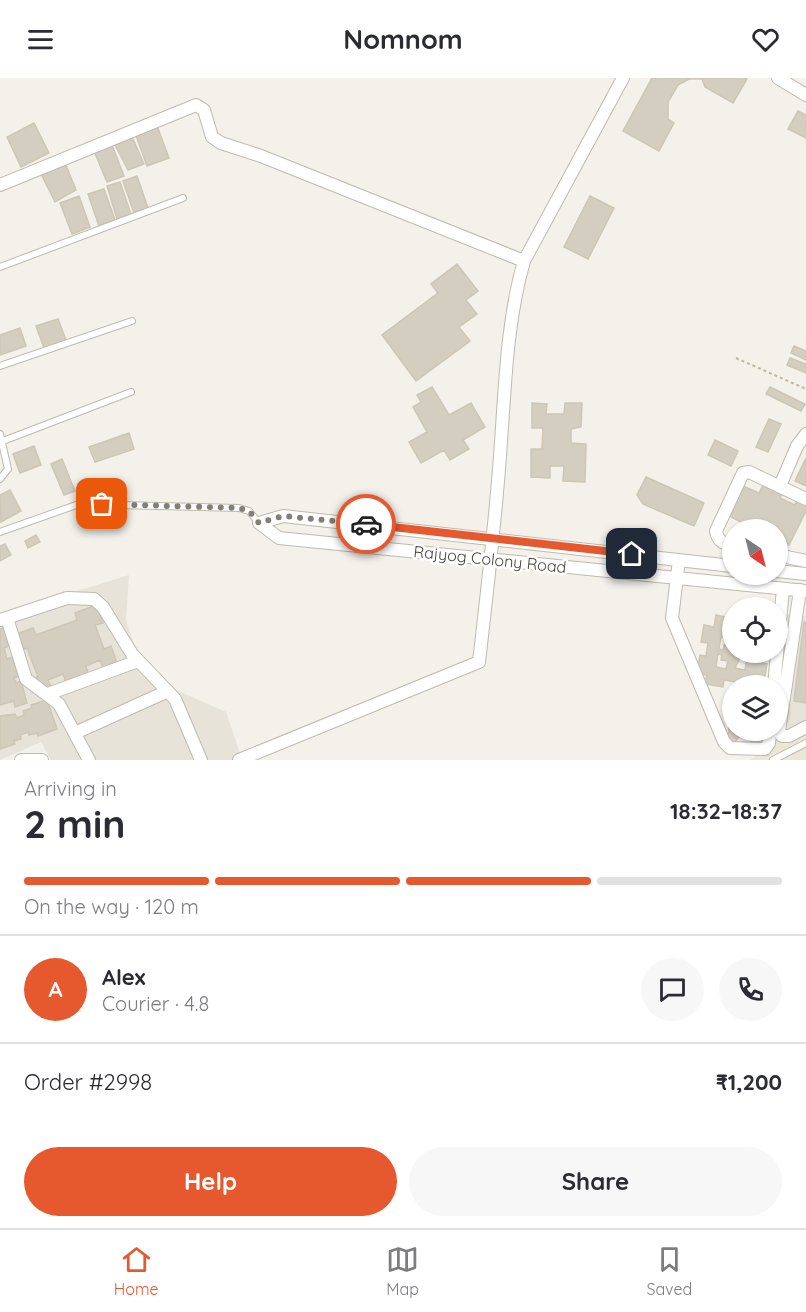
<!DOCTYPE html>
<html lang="en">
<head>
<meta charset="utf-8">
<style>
	:root { --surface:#fff; --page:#f7f7f7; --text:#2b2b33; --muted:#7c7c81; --line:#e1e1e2; --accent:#e6592e }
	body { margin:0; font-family:Quicksand,sans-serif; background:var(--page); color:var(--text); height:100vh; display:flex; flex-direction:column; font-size:22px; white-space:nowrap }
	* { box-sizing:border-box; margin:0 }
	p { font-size:20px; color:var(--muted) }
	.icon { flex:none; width:33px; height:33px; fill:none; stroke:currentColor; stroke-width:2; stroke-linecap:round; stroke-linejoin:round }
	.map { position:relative; height:682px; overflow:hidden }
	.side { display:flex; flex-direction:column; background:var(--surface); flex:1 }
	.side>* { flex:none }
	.needle { width:39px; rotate:145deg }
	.controls { position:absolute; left:722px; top:441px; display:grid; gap:12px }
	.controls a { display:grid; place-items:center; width:66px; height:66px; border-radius:50%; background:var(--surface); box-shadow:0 2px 4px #0004; font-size:30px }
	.pin { position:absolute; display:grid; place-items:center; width:51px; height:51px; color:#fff; margin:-26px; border-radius:12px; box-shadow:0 3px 9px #0006 }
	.courier { position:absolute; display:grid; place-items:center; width:60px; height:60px; margin:-30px; border:4px solid #e6592e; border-radius:50%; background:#fff; color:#222; box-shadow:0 2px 8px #0007 }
	.overview em { font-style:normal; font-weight:800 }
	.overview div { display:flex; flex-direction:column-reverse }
	.overview { display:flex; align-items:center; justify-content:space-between; height:102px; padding:0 24px }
	h1 { font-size:39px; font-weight:800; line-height:45px }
	.bar { display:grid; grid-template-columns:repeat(4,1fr); gap:9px 6px; align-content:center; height:72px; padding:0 24px }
	.bar i { height:8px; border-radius:4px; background:var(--line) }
	.bar .selected { background:var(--accent) }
	.bar p { grid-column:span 4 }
	.line { display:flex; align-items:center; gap:15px; padding:0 24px; border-top:2px solid var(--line) }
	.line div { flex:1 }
	.round { display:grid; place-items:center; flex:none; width:63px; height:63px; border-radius:32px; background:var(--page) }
	.action { display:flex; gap:12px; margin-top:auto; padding:12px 24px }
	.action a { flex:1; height:69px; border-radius:36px; background:var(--accent); color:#fff; font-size:24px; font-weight:800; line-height:69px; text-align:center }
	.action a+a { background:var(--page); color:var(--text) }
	header { display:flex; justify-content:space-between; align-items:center; height:78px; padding:0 24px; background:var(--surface); font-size:27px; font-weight:800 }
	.dock { display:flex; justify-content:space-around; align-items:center; height:84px; border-top:2px solid var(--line); background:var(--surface); font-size:16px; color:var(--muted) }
	.dock a { display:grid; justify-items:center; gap:3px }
	.dock .selected { color:var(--accent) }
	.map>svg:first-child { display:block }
	.residential { fill:#e7e3d8 }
	.education { fill:#ebe7d5 }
	.building { fill:#d4cec0; stroke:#cec6b4; stroke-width:1.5; fill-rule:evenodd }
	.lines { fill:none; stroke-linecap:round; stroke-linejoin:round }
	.lane-casing { stroke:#bebaad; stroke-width:8 }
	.street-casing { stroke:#bebaad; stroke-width:14 }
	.path { stroke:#bfb6a0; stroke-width:2; stroke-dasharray:3 3; stroke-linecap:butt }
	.lane { stroke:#fff; stroke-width:6 }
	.street { stroke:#fff; stroke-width:12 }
	.done { stroke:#837f77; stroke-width:6; stroke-dasharray:0 10.8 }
	.route { stroke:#e6592e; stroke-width:8 }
	.labels { text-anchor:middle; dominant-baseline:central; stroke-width:5; stroke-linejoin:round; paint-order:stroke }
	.street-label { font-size:16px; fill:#474239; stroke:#fff }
</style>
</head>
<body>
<header><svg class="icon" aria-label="menu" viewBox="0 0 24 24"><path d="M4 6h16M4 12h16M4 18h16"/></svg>Nomnom<svg class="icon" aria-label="heart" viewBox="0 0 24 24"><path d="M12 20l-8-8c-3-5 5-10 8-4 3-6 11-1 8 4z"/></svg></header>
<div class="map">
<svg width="806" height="682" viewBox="0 0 806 682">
	<rect width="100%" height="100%" fill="#f3f1ea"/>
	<path class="residential" d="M129,497l-3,45 9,27 20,26 19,16 52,23 15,44 -9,4h-181l-10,-18 -41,18v-145z
		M788,536l18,2v113l-34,18z"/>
	<path class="education" d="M806,651v31h-57l23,-13z"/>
	<path class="building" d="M652,0h93l2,1 -14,24 -28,-16 -3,-8h-13l-11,6 -10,17v17l6,4 -15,28 -36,-20z
		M798,33l8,4v23l-18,-9z
		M34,45l15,30 -28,14 -14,-30z
		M156,45l13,35 -22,8 -12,-33z
		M130,54l14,32 -16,6 -16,-31z
		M112,67l12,31 -17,6 -13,-31z
		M65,85l11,27 -21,12 -14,-28z
		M137,98l11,32 -14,5 -11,-32z
		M120,104l11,32 -14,5 -10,-33z
		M104,111l11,31 -16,6 -11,-32z
		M79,118l11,31 -18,7 -12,-31z
		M590,118l24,12 -26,51 -24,-12z
		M457,186l21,27 -12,9 11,14 -18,13 11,14 -54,40 -34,-46 56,-42 -7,-9z
		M58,241l8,21 -22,8 -8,-22z
		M20,250l6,18 -26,9v-20z
		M794,268l12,5v9l-15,-7z
		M790,280l16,6v9l-19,-8z
		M432,309l17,28 22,-12 14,24 -22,13 6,9 -19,11 -6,-10 -23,13 -12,-21 18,-10 -14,-25 8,-5 -4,-7z
		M770,309l35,17 -4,7 -35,-17z
		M532,325l15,1 -1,10h18l1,-11h17l-1,24 -10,2v14l15,1 -1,38 -22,-1 1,-15h-14v12l-19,-1v-28h11l1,-21h-11z
		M769,341l12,5 -13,28 -12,-5z
		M129,355l5,16 -39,13 -6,-15z
		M715,362l23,11 -7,15 -23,-11z
		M34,368l7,19 -21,8 -7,-19z
		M806,380v28l-11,-5z
		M62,381l13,32 -11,4 -13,-31z
		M646,399l58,26 -10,23 -51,-22 -6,-9z
		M765,403l19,9 -4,8 15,7 3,-8 8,4v10l-17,34 -12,-6v-9h-38l4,-7 -16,-8 14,-30 18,8z
		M10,412l11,21 -20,11 -1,-27z
		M36,457l4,7 -12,6 -3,-7z
		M5,466l6,11 -11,6v-15z
		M96,527l7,18 -8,2 9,24 7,-3 6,17 -14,5 -3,-8 -14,6 2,7 -22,9 -3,-8 -15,6 3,7 -9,2 -8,-11 4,-1 -11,-29 -5,2 -5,-16 16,-6 3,7 41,-15 -2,-7z
		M716,537l15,3 1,21 -11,-2 -2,12 4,1 1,-5 8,1v-2v8h29l-2,11 8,1 -3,17 -10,-1 -1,6h-18l1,-4 -12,-2 -1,7 -18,-3 2,-9 -10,-2 3,-18 6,1 2,-13 -7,-1 3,-17 10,2zM718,576l4,1 -1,5 7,1 -2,8 -10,-2zM740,580l7,1 -2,11 -10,-2z
		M804,544l2,1v80l-12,-2z
		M4,550l5,18 -5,2 3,11 6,-2 6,19 -5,2 2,5 5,-2 6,22 -12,4 -1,-6 -14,4v-76z
		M47,622l10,29 -19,7 -1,-3 -8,2 -1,-3 -8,3 1,4 -7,2 1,3 -15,5v-33l15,-2 2,4 7,-3 -1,-4 9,-3 -1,-3z
		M729,644h3v8h33l-1,14 -13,-1 -4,-9 -5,-1 -7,9 -7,-1z"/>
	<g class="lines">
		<g class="lane-casing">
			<path id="lane" d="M0,189l183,-69
				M0,288l132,-45
				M0,356l8,35 -8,10
				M3,363l128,-49
				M0,454l79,-28 160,4 10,3 10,12
				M773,682l33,-17"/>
		</g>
		<g class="street-casing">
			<path id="street" d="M778,0l28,17
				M0,107l196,-80 8,5 8,27 9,6 40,13 263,105
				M780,408l17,-40 9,-12
				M259,445l20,15 527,53
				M259,445l24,-7 449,50
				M732,467c-10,-2 -14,-4 -16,-14l27,-58 6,-1 57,27
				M777,477l29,6
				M679,482l-7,58 52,124 6,6 35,1 4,-6 1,-13
				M777,493l29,3
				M800,512l-21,141 3,5h7l17,-9
				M7,540l19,61 33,25 30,56
				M0,542l67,-22 27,1 9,8 29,47 43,45 26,61
				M774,608l9,-97
				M48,616l90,-33
				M75,655l93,-42
				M21,682h21
				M239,682l240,-98c8,-69 16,-137 21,-206 5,-65 6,-132 24,-195l99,-183"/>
		</g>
		<path class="path" d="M736,280l70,31"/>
		<use href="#lane" class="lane"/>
		<use href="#street" class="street"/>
	</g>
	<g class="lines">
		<path class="done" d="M102,426l137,4 10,3 10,12 24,-7 83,8"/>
		<path class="route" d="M366,446l266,30"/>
	</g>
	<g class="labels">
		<g class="street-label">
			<text transform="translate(490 481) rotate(6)">Rajyog Colony Road</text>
		</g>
	</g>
</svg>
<div class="controls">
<a><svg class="needle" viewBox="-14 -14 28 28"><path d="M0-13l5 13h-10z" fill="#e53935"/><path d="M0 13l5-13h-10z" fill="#7c7c81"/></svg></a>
<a><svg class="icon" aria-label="locate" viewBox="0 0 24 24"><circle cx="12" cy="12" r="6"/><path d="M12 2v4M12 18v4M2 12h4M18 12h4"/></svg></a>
<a><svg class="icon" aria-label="layers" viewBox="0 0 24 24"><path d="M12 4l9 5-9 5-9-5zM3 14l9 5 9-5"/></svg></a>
</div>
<div class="pin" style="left:102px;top:426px;background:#ea580c"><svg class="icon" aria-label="bag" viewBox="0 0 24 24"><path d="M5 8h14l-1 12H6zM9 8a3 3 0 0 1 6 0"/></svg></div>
<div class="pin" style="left:632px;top:476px;background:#1f2937"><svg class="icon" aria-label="home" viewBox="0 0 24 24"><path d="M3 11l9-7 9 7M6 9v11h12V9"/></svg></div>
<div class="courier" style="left:366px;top:446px"><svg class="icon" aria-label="car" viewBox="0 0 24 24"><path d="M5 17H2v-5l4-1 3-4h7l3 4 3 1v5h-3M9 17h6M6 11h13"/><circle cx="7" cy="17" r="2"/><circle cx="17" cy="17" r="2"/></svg></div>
</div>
<section class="side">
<div class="overview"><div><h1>2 min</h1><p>Arriving in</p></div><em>18:32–18:37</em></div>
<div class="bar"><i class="selected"></i><i class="selected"></i><i class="selected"></i><i></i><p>On the way · 120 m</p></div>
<div class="line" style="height:108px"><b class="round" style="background:var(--accent);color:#fff">A</b><div><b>Alex</b><p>Courier · 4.8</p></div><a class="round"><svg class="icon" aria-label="chat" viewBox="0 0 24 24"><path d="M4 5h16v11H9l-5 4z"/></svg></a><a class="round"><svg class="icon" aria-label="phone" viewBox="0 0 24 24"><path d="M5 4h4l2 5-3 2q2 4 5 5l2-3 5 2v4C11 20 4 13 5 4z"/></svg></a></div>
<div class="line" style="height:78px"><div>Order #2998</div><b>₹1,200</b></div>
<div class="action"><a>Help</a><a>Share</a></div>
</section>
<nav class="dock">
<a class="selected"><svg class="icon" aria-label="home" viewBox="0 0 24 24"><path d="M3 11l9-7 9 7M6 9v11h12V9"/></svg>Home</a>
<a><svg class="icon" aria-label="map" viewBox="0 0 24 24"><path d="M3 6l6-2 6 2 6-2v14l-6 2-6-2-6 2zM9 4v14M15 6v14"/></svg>Map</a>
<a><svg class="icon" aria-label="saved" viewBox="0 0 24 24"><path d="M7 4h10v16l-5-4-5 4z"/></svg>Saved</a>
</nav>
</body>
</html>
